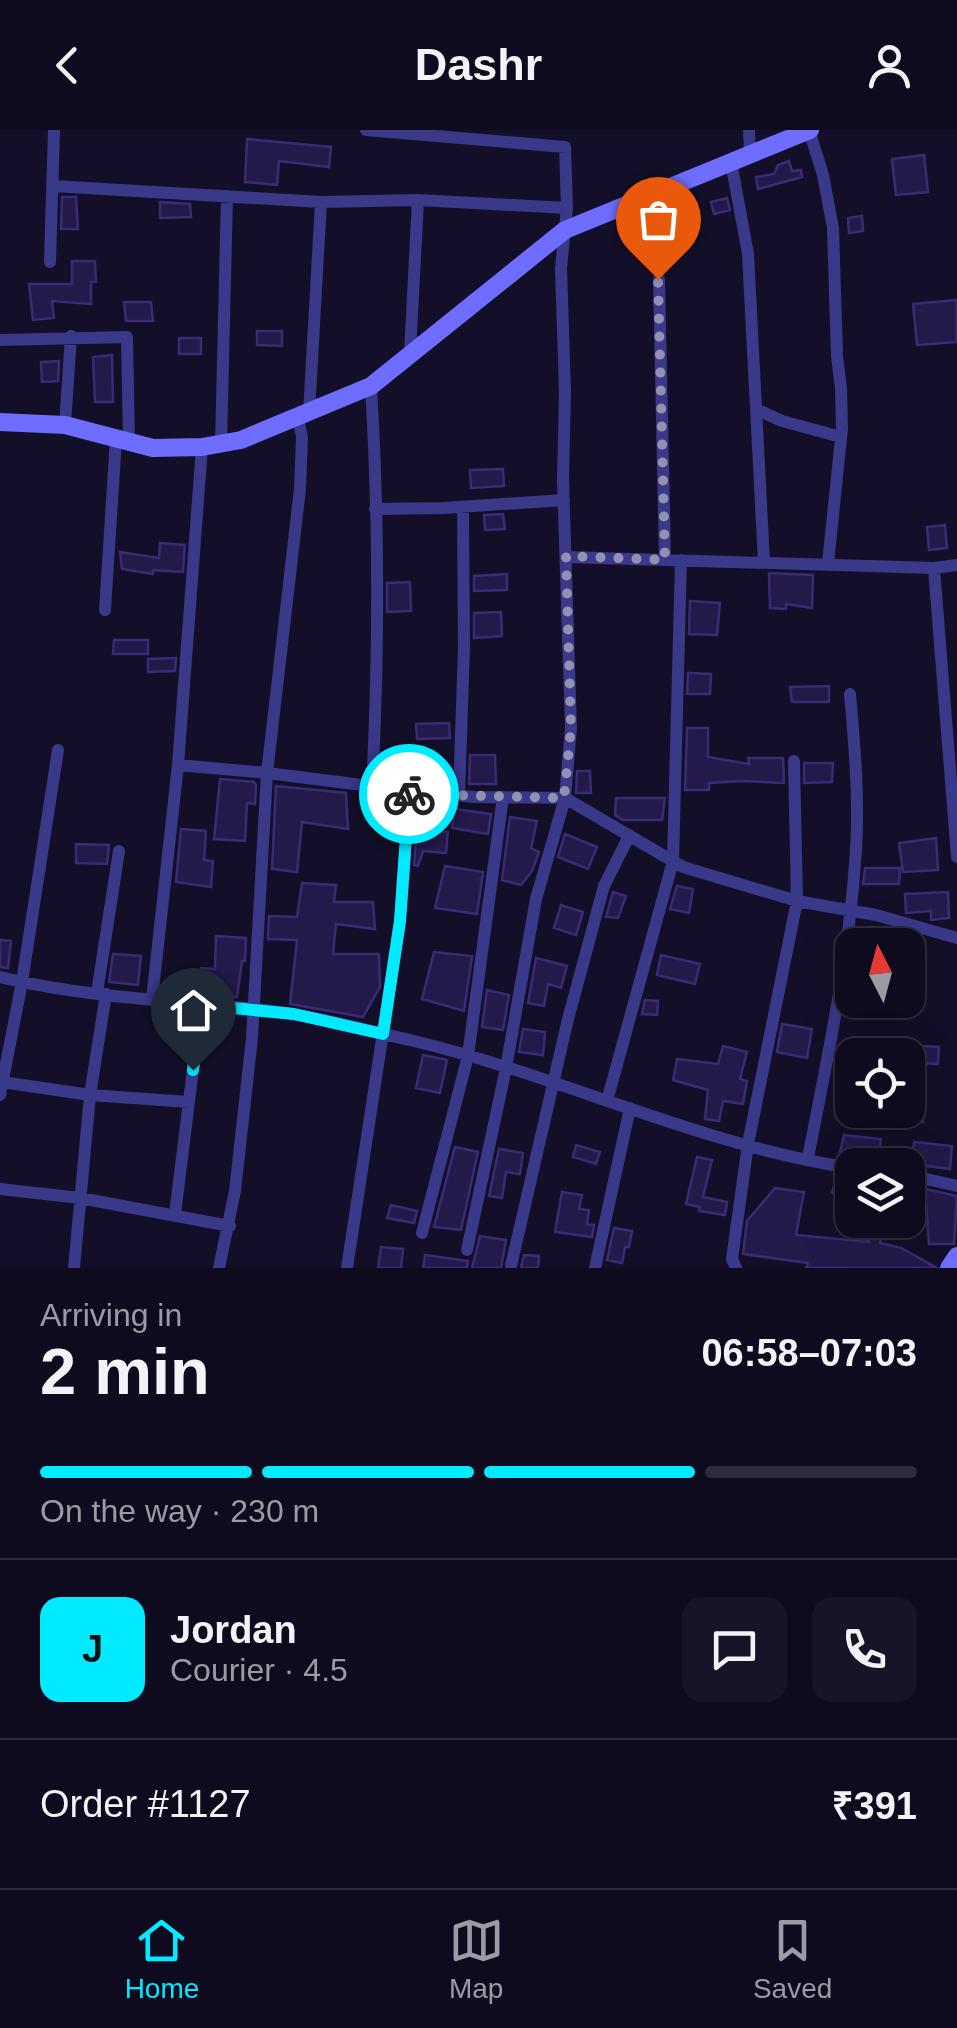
<!DOCTYPE html>
<html lang="en">
<head>
<meta charset="utf-8">
<style>
	:root { --surface:#0e0b1e; --page:#171427; --text:#f1f3f6; --muted:#9b9ba4; --line:#2e2b3c; --accent:#02eaff }
	body { margin:0; font-family:Arial,sans-serif; background:var(--page); color:var(--text); height:100vh; display:flex; flex-direction:column; font-size:38px; white-space:nowrap }
	* { box-sizing:border-box; margin:0 }
	p { font-size:32px; color:var(--muted) }
	.icon { flex:none; width:55px; height:55px; fill:none; stroke:currentColor; stroke-width:2; stroke-linecap:round; stroke-linejoin:round }
	.map { position:relative; height:1138px; overflow:hidden }
	.sheet { display:flex; flex-direction:column; background:var(--surface); flex:1 }
	.sheet>* { flex:none }
	.needle { width:65px; rotate:354deg }
	.tools { position:absolute; left:835px; top:798px; display:grid; gap:20px }
	.tools a { display:grid; place-items:center; width:90px; height:90px; border-radius:20px; background:var(--surface); box-shadow:0 10px 40px #0002,0 0 0 2px var(--line); font-size:50px }
	.pin { position:absolute; display:grid; place-items:center; width:85px; height:85px; color:#fff; margin:-102px -42px; border-radius:50% 50% 50% 0; rotate:-45deg; box-shadow:0 0 10px #0007 }
	.pin .icon { rotate:45deg }
	.courier { position:absolute; display:grid; place-items:center; width:100px; height:100px; margin:-50px; border:8px solid #02eaff; border-radius:50%; background:#fff; color:#222; box-shadow:0 2px 12px #0007 }
	.summary em { font-style:normal; font-weight:600 }
	.summary div { display:flex; flex-direction:column-reverse }
	.summary { display:flex; align-items:center; justify-content:space-between; height:170px; padding:0 40px }
	h1 { font-size:65px; font-weight:600; line-height:75px }
	.bar { display:grid; grid-template-columns:repeat(4,1fr); gap:15px 10px; align-content:center; height:120px; padding:0 40px }
	.bar i { height:12px; border-radius:8px; background:var(--line) }
	.bar .selected { background:var(--accent) }
	.bar p { grid-column:span 4 }
	.line { display:flex; align-items:center; gap:25px; padding:0 40px; border-top:2px solid var(--line) }
	.line div { flex:1 }
	.round { display:grid; place-items:center; flex:none; width:105px; height:105px; border-radius:20px; background:var(--page) }
	header { display:flex; justify-content:space-between; align-items:center; height:130px; padding:0 40px; background:var(--surface); font-size:45px; font-weight:600 }
	.menu { display:flex; justify-content:space-around; align-items:center; height:140px; border-top:2px solid var(--line); background:var(--surface); font-size:28px; color:var(--muted) }
	.menu a { display:grid; justify-items:center; gap:5px }
	.menu .selected { color:var(--accent) }
	.map>svg:first-child { display:block }
	.building { fill:#231a4a; stroke:#392b76; stroke-width:2.5 }
	.lines { fill:none; stroke-linecap:round; stroke-linejoin:round }
	.street { stroke:#3a3889; stroke-width:12 }
	.secondary { stroke:#6e6dff; stroke-width:18 }
	.done { stroke:#9490b4; stroke-width:10; stroke-dasharray:0 18 }
	.route { stroke:#02eaff; stroke-width:12 }
</style>
</head>
<body>
<header><svg class="icon" aria-label="back" viewBox="0 0 24 24"><path d="M15 5l-7 7 7 7"/></svg>Dashr<svg class="icon" aria-label="person" viewBox="0 0 24 24"><circle cx="12" cy="8" r="4"/><path d="M4 21q1-7 8-7t8 7"/></svg></header>
<div class="map">
<svg width="957" height="1138" viewBox="0 0 957 1138">
	<rect width="100%" height="100%" fill="#130f28"/>
	<path class="building" d="M247,9l84,8 -2,20 -50,-6 -2,24 -32,-3z
		M924,25l4,37 -32,3 -4,-36z
		M789,31l3,10 9,-1 1,7 -44,12 -2,-12 18,-3 4,-9z
		M62,67h14l2,32h-17z
		M727,68l3,12 -16,4 -3,-12z
		M160,72l30,2 1,13 -31,1z
		M862,86l1,15 -14,2 -1,-15z
		M72,131h23l1,21h-5v22l-39,-3 2,17 -21,2 -4,-36h43z
		M957,170v42l-40,3 -4,-41z
		M124,172h27l2,19h-27z
		M257,201h25v15l-25,-1z
		M179,208h22v16h-22z
		M112,225l1,47h-18l-2,-45z
		M59,231l-1,20 -16,1 -1,-20z
		M503,339l1,17 -33,2 -1,-18z
		M503,384l2,15 -20,1 -1,-15z
		M945,395l2,23 -18,2 -2,-23z
		M160,413l25,2 -2,27 -30,-2v4l-31,-5 -2,-17 39,6z
		M769,443l44,2 -1,33 -26,-4v5l-16,-1z
		M507,444v16l-33,1v-15z
		M410,452l1,29 -24,1v-29z
		M690,471l30,2 -3,32 -28,-1z
		M501,482l1,24 -28,2v-25z
		M114,510h34v14h-35z
		M176,528l-1,13 -27,1v-13z
		M688,543l23,1 -1,20h-23z
		M829,556v16h-37l-2,-15z
		M449,593l1,15 -33,1 -1,-15z
		M687,598h21v29l41,7 -1,-6h35l1,25 -42,-2 -33,2v7h-24z
		M470,625h25l1,29h-27z
		M804,633h29l-1,19 -28,1z
		M577,641h13l1,22h-15z
		M220,649l34,3 2,3 -1,19 -8,-1 -2,38 -31,-2z
		M276,656l70,7 2,36 -46,-7 -5,50 -25,-3z
		M616,668h49l-3,22h-39l-8,-5z
		M455,679l36,5 -3,20 -36,-6z
		M510,687l27,4 -6,27 8,4 -7,19 -11,14 -19,-5z
		M181,699l25,2 -2,29 9,1 -2,26 -35,-5z
		M417,700l31,2 -2,21 -23,-2 -5,15 -4,-1z
		M565,704l32,13 -9,22 -30,-12z
		M936,708l2,32 -35,2 -4,-29z
		M76,714l33,1 -2,19 -31,-1z
		M445,736l38,6 -6,42 -42,-6z
		M865,738h35l-1,16h-36z
		M302,753l34,2 -2,17h39l2,27 -39,-5 -3,30h46l1,33 -17,30 -73,-13 7,-64 -29,-1 1,-23 28,1z
		M677,756l16,3 -4,24 -19,-4z
		M613,762l13,4 -8,22 -12,-1z
		M948,762l1,26 -18,2v-9l-25,2 -1,-19z
		M561,775l22,7 -7,23 -22,-7z
		M216,806l30,2 -1,23h-3l-5,36 -40,-3 4,-26 14,1z
		M0,810l11,1 -3,27 -8,-1z
		M434,822l38,4 -8,55 -42,-12z
		M113,824l28,2 -3,29 -29,-3z
		M661,825l39,9 -5,20 -38,-9z
		M536,828l31,8 -6,22 -13,-4 -4,22 -16,-3z
		M487,860l22,5 -6,35 -21,-3z
		M645,870l13,1 -1,14 -15,-1z
		M782,894l30,5 -5,29 -30,-6z
		M523,899l22,3 -2,23 -24,-3z
		M723,916l24,6 -7,27 7,2 -4,23 -20,-3 -4,20 -14,-2 3,-29 -35,-10 4,-21 41,5z
		M922,916l17,1 -1,17 -17,-1z
		M423,925l24,5 -7,33 -24,-5z
		M911,966h12v26h-12z
		M851,980l37,6 -1,6 -39,1z
		M844,1005l37,4 -3,20 -38,-7z
		M914,1012l38,4 -2,23 -39,-5z
		M576,1015l24,7 -4,12 -23,-7z
		M455,1017l23,5 -17,78 -27,-3z
		M499,1019l24,4 -3,21 -14,-2 -4,26 -13,-2z
		M697,1027l15,3 -9,37 24,5 -2,13 -26,-4 1,-4 -14,-3z
		M838,1046l14,5v39l-20,-28z
		M775,1058l29,4 -8,43 73,7 -16,-22h33l-6,23 21,5 36,20h-131l2,-5 -65,-9 4,-33z
		M925,1059l32,7 -3,48h-25z
		M562,1062l20,3 -3,14 10,1 -2,14 7,1 -2,12 -37,-5z
		M391,1075l26,6 -3,12 -27,-5z
		M614,1098l18,3 -3,16h-4l-3,16 -15,-3z
		M480,1106l26,4 -5,28h-29z
		M381,1117l22,2 -2,19h-23z
		M425,1125l43,6 -1,7h-44z
		M524,1125l15,1 -1,12h-17z"/>
	<g class="lines">
		<path class="street" d="M366,0l199,17 2,61 -6,60 4,124 -2,88 8,248 -6,70 118,69 114,34 79,14 81,23
			M749,0l1,24
			M809,0l14,45 10,53 4,128 4,32 1,41 -14,134
			M731,32l17,92 16,308
			M53,56l268,16 97,-2 149,8
			M50,132l4,-132
			M659,149l6,280
			M0,210l127,-3 2,105
			M410,223l8,-153
			M371,256c8,132 8,268 1,401
			M756,279l26,12 59,16
			M309,283l12,-211
			M298,288l4,19 -2,52 -33,284 143,18 -10,130 -53,347
			M65,295l6,-89
			M221,314l6,-248
			M375,379l69,-1 120,-8
			M566,427l368,11 23,-3
			M934,438l23,289
			M105,480l11,-171
			M178,635l89,8 -15,265 -17,153 -16,77
			M410,661l65,6 90,1 -29,101 -30,169 -39,182
			M459,665l5,-148 -1,-140
			M0,847c84,20 172,24 257,32 53,6 105,20 157,32 147,35 288,105 438,127
			M97,863l22,-142
			M152,869l26,-234 24,-318
			M2,952l88,13 99,7
			M0,965l22,-113 36,-232
			M607,971l66,-240 8,-301
			M808,1028c19,-98 40,-196 47,-295 5,-56 0,-113 -5,-169
			M908,1045l49,11
			M0,1059l80,9 150,28
			M175,1084l26,-209
			M422,1103l46,-177 35,-259
			M511,1136l57,-247 36,-133 24,-48
			M74,1138l16,-173 16,-101
			M595,1138l35,-160
			M736,1138l-4,-9 16,-115 49,-243 -3,-140"/>
		<path class="secondary" d="M0,292l65,3 88,23 49,-1 39,-7 130,-54 194,-156 245,-100
			M949,1138l8,-12"/>
	</g>
	<g class="lines">
		<path class="done" d="M409,664l155,4 7,-70 -5,-172 99,4 -7,-281"/>
		<path class="route" d="M193,940l8,-65 93,9 89,20 17,-113 9,-127"/>
	</g>
</svg>
<div class="tools">
<a><svg class="needle" viewBox="-14 -14 28 28"><path d="M0-13l5 13h-10z" fill="#e53935"/><path d="M0 13l5-13h-10z" fill="#9b9ba4"/></svg></a>
<a><svg class="icon" aria-label="locate" viewBox="0 0 24 24"><circle cx="12" cy="12" r="6"/><path d="M12 2v4M12 18v4M2 12h4M18 12h4"/></svg></a>
<a><svg class="icon" aria-label="layers" viewBox="0 0 24 24"><path d="M12 4l9 5-9 5-9-5zM3 14l9 5 9-5"/></svg></a>
</div>
<div class="pin" style="left:658px;top:149px;background:#ea580c"><svg class="icon" aria-label="bag" viewBox="0 0 24 24"><path d="M5 8h14l-1 12H6zM9 8a3 3 0 0 1 6 0"/></svg></div>
<div class="pin" style="left:193px;top:940px;background:#1f2937"><svg class="icon" aria-label="home" viewBox="0 0 24 24"><path d="M3 11l9-7 9 7M6 9v11h12V9"/></svg></div>
<div class="courier" style="left:409px;top:664px"><svg class="icon" aria-label="bike" viewBox="0 0 24 24"><circle cx="6" cy="16" r="4"/><circle cx="18" cy="16" r="4"/><path d="M6 16l4-8h5l3 8M10 8l3 8H6M13 5h3"/></svg></div>
</div>
<section class="sheet">
<div class="summary"><div><h1>2 min</h1><p>Arriving in</p></div><em>06:58–07:03</em></div>
<div class="bar"><i class="selected"></i><i class="selected"></i><i class="selected"></i><i></i><p>On the way · 230 m</p></div>
<div class="line" style="height:180px"><b class="round" style="background:var(--accent);color:#111">J</b><div><b>Jordan</b><p>Courier · 4.5</p></div><a class="round"><svg class="icon" aria-label="chat" viewBox="0 0 24 24"><path d="M4 5h16v11H9l-5 4z"/></svg></a><a class="round"><svg class="icon" aria-label="phone" viewBox="0 0 24 24"><path d="M5 4h4l2 5-3 2q2 4 5 5l2-3 5 2v4C11 20 4 13 5 4z"/></svg></a></div>
<div class="line" style="height:130px"><div>Order #1127</div><b>₹391</b></div>
</section>
<nav class="menu">
<a class="selected"><svg class="icon" aria-label="home" viewBox="0 0 24 24"><path d="M3 11l9-7 9 7M6 9v11h12V9"/></svg>Home</a>
<a><svg class="icon" aria-label="map" viewBox="0 0 24 24"><path d="M3 6l6-2 6 2 6-2v14l-6 2-6-2-6 2zM9 4v14M15 6v14"/></svg>Map</a>
<a><svg class="icon" aria-label="saved" viewBox="0 0 24 24"><path d="M7 4h10v16l-5-4-5 4z"/></svg>Saved</a>
</nav>
</body>
</html>
